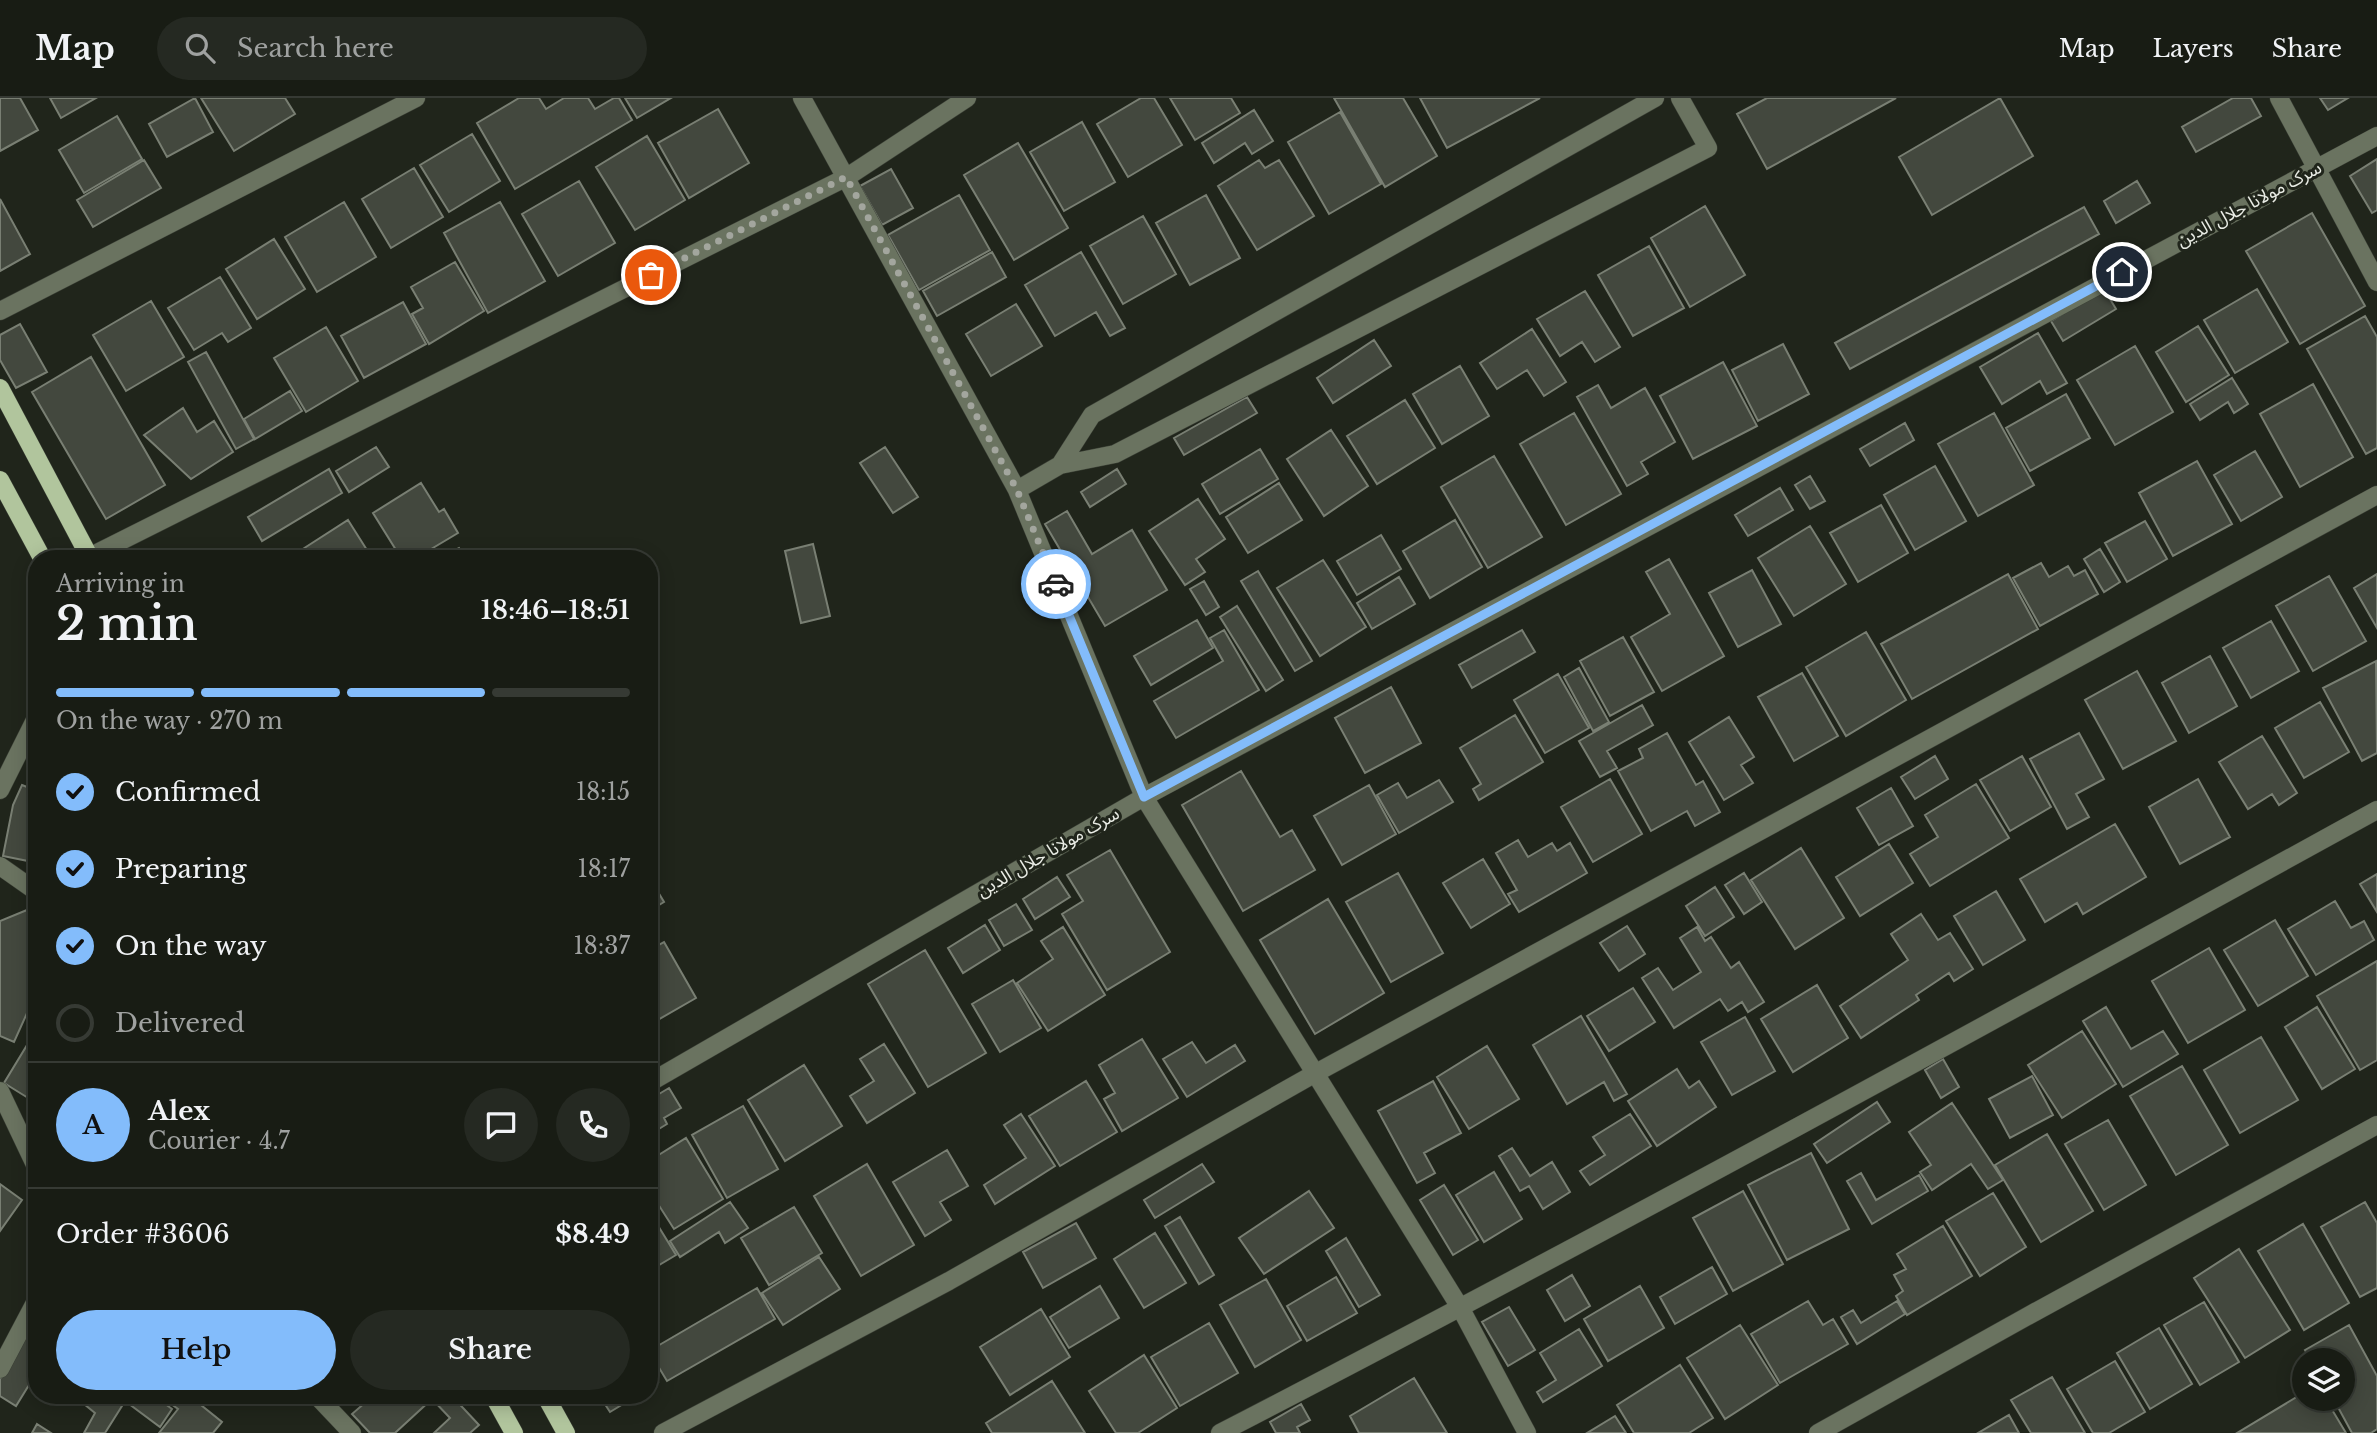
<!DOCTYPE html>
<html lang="en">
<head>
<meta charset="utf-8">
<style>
	:root { --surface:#181c14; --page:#252922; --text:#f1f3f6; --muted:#9fa1a0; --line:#363a34; --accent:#83bcfb }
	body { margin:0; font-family:"Libre Baskerville","Noto Sans Arabic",serif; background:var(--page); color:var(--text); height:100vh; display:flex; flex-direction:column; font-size:26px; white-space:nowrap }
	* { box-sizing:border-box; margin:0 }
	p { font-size:23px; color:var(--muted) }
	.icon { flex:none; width:38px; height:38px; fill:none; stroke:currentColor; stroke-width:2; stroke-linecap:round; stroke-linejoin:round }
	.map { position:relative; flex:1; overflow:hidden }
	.drawer { position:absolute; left:28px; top:452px; width:630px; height:854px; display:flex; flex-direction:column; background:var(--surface); border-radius:28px; box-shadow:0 4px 18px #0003,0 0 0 2px var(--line) }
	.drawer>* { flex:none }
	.controls { position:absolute; left:2292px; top:1250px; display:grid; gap:14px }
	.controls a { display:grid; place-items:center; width:63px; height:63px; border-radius:50%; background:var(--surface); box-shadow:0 4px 18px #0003,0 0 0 2px var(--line); font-size:35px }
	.pin { position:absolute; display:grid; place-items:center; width:60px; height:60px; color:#fff; margin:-30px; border:4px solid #fff; border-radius:50%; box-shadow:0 2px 7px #0007 }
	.courier { position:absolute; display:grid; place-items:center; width:70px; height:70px; margin:-35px; border:5px solid #83bcfb; border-radius:50%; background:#fff; color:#222; box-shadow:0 2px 9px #0007 }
	.headline em { font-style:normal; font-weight:600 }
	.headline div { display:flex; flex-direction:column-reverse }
	.headline { display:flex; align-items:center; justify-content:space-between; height:119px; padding:0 28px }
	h1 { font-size:46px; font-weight:600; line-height:52px }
	.bar { display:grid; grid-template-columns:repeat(4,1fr); gap:10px 7px; align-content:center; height:84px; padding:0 28px }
	.bar i { height:9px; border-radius:5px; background:var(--line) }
	.bar .selected { background:var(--accent) }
	.bar p { grid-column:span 4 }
	.line { display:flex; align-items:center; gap:18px; padding:0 28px; border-top:2px solid var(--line) }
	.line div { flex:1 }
	.round { display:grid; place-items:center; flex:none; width:74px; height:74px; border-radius:37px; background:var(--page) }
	ol { padding:0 28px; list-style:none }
	li { display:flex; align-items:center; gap:21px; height:77px }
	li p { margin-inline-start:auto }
	li .icon { padding:7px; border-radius:50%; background:var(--accent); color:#111; stroke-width:4 }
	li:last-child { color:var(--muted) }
	li i { width:38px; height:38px; border:4px solid var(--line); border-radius:50% }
	.action { display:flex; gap:14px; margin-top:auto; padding:14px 28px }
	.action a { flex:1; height:80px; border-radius:42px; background:var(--accent); color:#111; font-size:28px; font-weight:600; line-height:80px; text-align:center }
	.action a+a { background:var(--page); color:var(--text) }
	header { display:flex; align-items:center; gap:42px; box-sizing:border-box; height:98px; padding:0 35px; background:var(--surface); border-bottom:2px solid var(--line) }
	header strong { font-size:33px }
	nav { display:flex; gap:38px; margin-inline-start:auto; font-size:24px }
	.search { width:490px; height:63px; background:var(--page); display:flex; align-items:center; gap:18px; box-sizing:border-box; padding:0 24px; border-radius:38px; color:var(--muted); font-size:26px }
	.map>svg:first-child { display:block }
	.building { fill:#43483e; stroke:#797f73; stroke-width:2 }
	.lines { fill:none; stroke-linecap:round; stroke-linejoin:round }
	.minor-casing { stroke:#3c4137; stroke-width:19 }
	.major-casing { stroke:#3c4137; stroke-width:19 }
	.minor { stroke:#6a7360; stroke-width:18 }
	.major { stroke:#b1c59d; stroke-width:18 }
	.done { stroke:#a3a69e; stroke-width:7; stroke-dasharray:0 12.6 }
	.route { stroke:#83bcfb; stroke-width:9 }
	.labels { text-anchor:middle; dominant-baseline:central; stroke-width:6; stroke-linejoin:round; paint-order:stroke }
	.street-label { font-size:18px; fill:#e9ece5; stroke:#20251b }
</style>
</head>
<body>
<header>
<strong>Map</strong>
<div class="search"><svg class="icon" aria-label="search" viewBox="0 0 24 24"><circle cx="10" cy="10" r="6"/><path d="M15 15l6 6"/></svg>Search here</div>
<nav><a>Map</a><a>Layers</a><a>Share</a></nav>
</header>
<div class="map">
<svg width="2377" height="1335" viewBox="0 0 2377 1335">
	<rect width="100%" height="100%" fill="#20251b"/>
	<path class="building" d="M0,0h20l18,32 -38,21z
		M50,0h46l-35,20z
		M195,0l18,34 -46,25 -18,-33z
		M201,0h84l10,16 -61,37z
		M519,0h20l7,11 18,-11h24l7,11 19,-11h5l13,22 -117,69 -38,-66z
		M625,0h46l-34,20z
		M1141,0h13l28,47 -54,32 -31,-53z
		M1170,0h61l9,15 -45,27z
		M1334,0h69l34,58 -52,31z
		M1420,0h120l-93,50z
		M1767,0h129l-129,71 -30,-55z
		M2000,0l33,58 -101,59 -33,-58z
		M2233,0h18l10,18 -65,36 -14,-25z
		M2320,0h28l-20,12z
		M718,11l31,54 -60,35 -31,-55z
		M1254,12l19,31 -21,13 -7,-11 -31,20 -12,-20z
		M1340,14l41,72 -52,30 -41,-72z
		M117,18l25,43 -58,34 -25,-43z
		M1082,24l33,60 -51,29 -34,-59z
		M472,36l28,47 -51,31 -29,-47z
		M647,38l38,64 -50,30 -39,-63z
		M1018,45l50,85 -54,32 -50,-85z
		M2377,61v51l-5,3 -22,-37z
		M144,62l17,28 -68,39 -16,-27z
		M1259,62l6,8 14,-8 35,56 -57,34 -39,-64z
		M414,70l29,49 -52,31 -29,-49z
		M891,71l22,39 -31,17 -22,-39z
		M579,83l36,62 -57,33 -36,-62z
		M2137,83l13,22 -34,20 -12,-22z
		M959,97l31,55 -71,40 -31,-55z
		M1206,97l34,63 -50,27 -34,-62z
		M0,101l30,55 -30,17z
		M344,104l32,55 -59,35 -32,-55z
		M500,104l45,79 -57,32 -44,-80z
		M1705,108l40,69 -55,32 -39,-69z
		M2084,109l15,27 -249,135 -15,-26z
		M2312,115l53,93 -65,38 -54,-93z
		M1143,118l33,58 -53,30 -33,-58z
		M274,141l31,50 -48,30 -31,-50z
		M1649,148l35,62 -51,28 -35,-61z
		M992,154l14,25 -69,39 -14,-25z
		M1081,154l44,76 -15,8 -14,-24 -41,24 -30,-51z
		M455,164l29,49 -55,33 -17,-30 11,-6 -12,-21z
		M220,179l31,51 -23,14 -6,-9 -28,17 -26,-42z
		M2104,191l12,20 -53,32 -12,-20z
		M2257,191l31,53 -53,31 -31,-53z
		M1585,193l35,56 -25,15 -13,-20 -22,14 -23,-37z
		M151,203l33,56 -58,34 -33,-56z
		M403,204l23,42 -62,34 -23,-42z
		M1016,206l26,42 -51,30 -25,-42z
		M2365,218l12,21v111l-11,6 -59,-105z
		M20,226l27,48 -31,16 -16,-28v-25z
		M2198,228l31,49 -43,27 -30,-50z
		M326,229l32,54 -52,31 -32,-54z
		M1532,231l34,53 -22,14 -17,-26 -30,19 -17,-26z
		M2038,235l29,50 -20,11 -7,-13 -38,23 -22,-37z
		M1374,242l17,26 -58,37 -16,-25z
		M1783,246l26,50 -51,27 -26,-51z
		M2135,248l38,66 -58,33 -38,-65z
		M206,254l48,87 -18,10 -48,-87z
		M91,259l74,128 -59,34 -74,-127z
		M1723,264l34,64 -64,33 -33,-63z
		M1460,268l29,50 -47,28 -29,-50z
		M2232,280l16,26 -14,9 -6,-11 -28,18 -10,-16z
		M2313,286l40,73 -53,30 -40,-73z
		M1598,287l13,23 34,-20 30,54 -34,20 7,12 -21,12 -50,-89z
		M290,293l12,20 -47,28 -11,-20z
		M2066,296l24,44 -60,33 -24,-43z
		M1247,299l10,16 -73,42 -10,-17z
		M1405,302l30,48 -58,36 -30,-48z
		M183,310l14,24 17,-11 19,31 -42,27 -47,-44z
		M1574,315l47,81 -55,31 -46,-81z
		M1994,315l40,72 -56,31 -40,-72z
		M1905,325l9,17 -44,26 -10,-17z
		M1331,332l37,56 -44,30 -37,-57z
		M376,349l13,20 -40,25 -13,-21z
		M885,349l33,50 -25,16 -33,-50z
		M1260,351l18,30 -58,35 -18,-30z
		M2255,353l27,46 -41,24 -27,-46z
		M1494,358l48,81 -54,31 -47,-81z
		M2197,363l35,63 -59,32 -34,-63z
		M1935,368l31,55 -51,29 -31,-55z
		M329,371l13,24 -80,48 -14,-24z
		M1117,371l9,15 -36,23 -9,-15z
		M1810,378l15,25 -15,8 -15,-24z
		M421,385l18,29 5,-3 14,24 -42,25h-15l-28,-45z
		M1279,385l23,37 -54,33 -22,-36z
		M1780,390l13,22 -45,26 -13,-21z
		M1198,401l27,40 -29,20 9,13 -20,13 -36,-54z
		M1881,407l27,48 -50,29 -28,-49z
		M1067,413l25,43 40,-24 35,60 -62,36 -60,-102z
		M348,422l24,38h-75l-2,-4z
		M1455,422l27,47 -52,31 -27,-47z
		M2145,423l22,38 -40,23 -22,-39z
		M1810,428l36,58 -52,32 -36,-58z
		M1381,437l20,34 -44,26 -20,-34z
		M813,446l17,72 -29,7 -16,-72z
		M459,450l6,10h-25z
		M2100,451l20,33 -16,10 -20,-33z
		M1669,461l55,97 -62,35 -31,-54 39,-23 -24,-42z
		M1323,462l43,67 -46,29 -43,-68z
		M2041,465l8,14 19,-11 6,10 11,-6 13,24 -58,32 -27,-48z
		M1752,472l29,54 -43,23 -29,-54z
		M1258,473l54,90 -17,10 -54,-90z
		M2008,476l30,55 -126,70 -31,-55z
		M2377,476v54l-23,-40z
		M2329,478l37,65 -53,30 -37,-65z
		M1399,479l16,27 -43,25 -15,-26z
		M1204,483l15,26 -13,8 -16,-26z
		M1237,508l46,74 -17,11 -46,-74z
		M1197,522l16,28 -62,37 -17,-29z
		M2271,523l28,50 -48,27 -28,-50z
		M1224,532l35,60 -83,48 -22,-37 69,-40 -13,-23z
		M1522,532l13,22 -63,36 -13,-23z
		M1866,534l40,68 -60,36 -40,-69z
		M1623,539l31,55 -44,24 -30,-55z
		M2210,558l27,50 -48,27 -27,-50z
		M2376,563l1,92 -15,8 -39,-73z
		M1579,570l30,54 -16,9 -29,-54z
		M2137,573l39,70 -53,28 -38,-69z
		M1802,575l36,63 -44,25 -36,-64z
		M1558,576l31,54 -44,25 -31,-53z
		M1391,589l30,56 -56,30 -30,-55z
		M2320,604l29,50 -45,26 -29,-50z
		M1642,607l11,20 -46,26 10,17 -17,9 -21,-36z
		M1515,617l28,47 -64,38 -6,-11 8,-5 -21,-36z
		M1729,619l25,40 -13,8 12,18 -29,17 -35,-58z
		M1667,635l29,52 7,-4 17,31 -25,14 -8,-15 -36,20 -33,-60 25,-13 -4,-9z
		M2079,635l25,46 -28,15 13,23 -22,12 -37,-70z
		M2262,638l35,57 -18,12 -7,-11 -24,15 -29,-47z
		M1935,658l13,23 -33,20 -14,-22z
		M2022,658l29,51 -41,24 -30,-51z
		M1241,673l39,66 12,-7 23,40 -72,41 -61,-106z
		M1610,681l32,55 -49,28 -32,-55z
		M2198,681l32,58 -50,27 -31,-57z
		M1439,682l14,22 -54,31 -22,-38 21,-12 9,15z
		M1976,686l33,54 -79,48 -20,-32 28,-17 -13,-22z
		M22,687l15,6v28l-9,42 -25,-5 10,-51z
		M1369,687l27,49 -54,31 -28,-49z
		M1891,690l22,38 -34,19 -22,-37z
		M2115,726l31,53 -63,37 -6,-11 -32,19 -25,-43z
		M1518,742l10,17 24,-14 5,8 13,-8 17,30 -68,39 -11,-18 9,-4 -21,-37z
		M1889,746l24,39 -53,33 -24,-39z
		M1801,750l43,70 -49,31 -44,-69z
		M1110,752l60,102 -63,38 -45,-76 21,-13 -16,-26z
		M1483,761l27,45 -39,24 -28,-45z
		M1398,775l45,80 -52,29 -45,-80z
		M1744,775l18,29 -18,12 -19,-29z
		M2377,776v38l-17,-28z
		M649,779l15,25 -15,9z
		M1057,779l13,20 -35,22 -12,-20z
		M1715,789l19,30 -29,19 -19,-30z
		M1996,793l29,49 -42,25 -29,-49z
		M1328,801l56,94 -69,41 -55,-94z
		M2335,803l16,27 13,-7 10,19 -58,35 -28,-46z
		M1016,806l16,26 -28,16 -15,-26z
		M27,812l10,8v73l-23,51 -14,-6v-115z
		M1921,816l17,26 12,-7 23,36 -19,12 -5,-8 -33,22 3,5 -58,38 -21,-32 68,-46 -17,-26z
		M2275,822l33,56 -50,30 -34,-56z
		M985,827l15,25 -37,23 -15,-25z
		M1627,828l18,28 -26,17 -19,-28z
		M1063,829l42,68 -57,36 -31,-48 36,-24 -12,-18z
		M1697,829l8,14 6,-4 20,31 8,-6 25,40 -16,10 -6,-10 -14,9 -8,-12 -46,29 -32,-50 16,-10 15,22 28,-18 -21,-34z
		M664,844l32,56 -47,27v-75z
		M2209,850l36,62 -57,33 -36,-62z
		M925,852l61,103 -58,34 -60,-103z
		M2377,863v99l-17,10 -43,-74z
		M1013,882l28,48 -41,24 -28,-48z
		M1817,887l31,53 -55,34 -32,-53z
		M1633,890l22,34 -46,29 -22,-35z
		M2106,909l25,42 32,-18 15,23 -55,33 -40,-66z
		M2317,909l38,62 -33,20 -37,-62z
		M1581,918l46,78 -13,7 -10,-19 -37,22 -34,-59z
		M1745,919l30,54 -43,24 -31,-53z
		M2082,933l34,53 -54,34 -34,-53z
		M35,934l2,63 -4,6 -29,-18z
		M2261,939l37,63 -58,33 -36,-63z
		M1142,941l36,59 -56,33 -18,-32 11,-6 -16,-28z
		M1192,944l14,21 29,-18 10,16 -58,36 -24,-38z
		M884,946l31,49 -48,30 -17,-27 24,-15 -14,-22z
		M1487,948l32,53 -50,30 -32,-52z
		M1943,961l16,28 -18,11 -16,-28z
		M804,967l38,61 -57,35 -37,-61z
		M2182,968l46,79 -52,30 -46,-79z
		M1677,971l12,19 10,-7 17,26 -59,39 -29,-45z
		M2032,978l21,39 -43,23 -21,-39z
		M1086,983l31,51 -57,34 -31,-50z
		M1433,983l28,52 -37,20 11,20 -18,10 -39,-72z
		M669,990l12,20 -17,10 3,6 -18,11v-35z
		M1877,1004l13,20 -63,41 -13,-19z
		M1952,1005l51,77 -15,9 -17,-25 -39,26 -12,-18 11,-7 -22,-33z
		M743,1008l35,63 -51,29 -35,-63z
		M1021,1016l34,52 -60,38 -11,-19 42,-27 -22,-33z
		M1630,1016l21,32 -61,39 -10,-14 25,-16 -12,-18z
		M2108,1022l38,65 -42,25 -39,-66z
		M2047,1036l46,77 -52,31 -46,-77z
		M686,1040l37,61 -49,30 -25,-39v-29z
		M1512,1050l18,28 22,-14 18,30 -27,17 -14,-23 -9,5 -21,-35z
		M947,1052l21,36 -28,16 11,18 -26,16 -32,-54z
		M1811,1055l38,76 -62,31 -39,-75z
		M867,1066l47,81 -53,31 -47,-80z
		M1202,1066l12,18 -59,36 -11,-18z
		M1494,1074l28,47 -38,23 -28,-47z
		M1861,1075l15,27 43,-25 9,16 -56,33 -25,-43z
		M0,1086l22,16 -22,31z
		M1444,1087l34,55 -25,15 -33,-55z
		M1309,1093l25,37 -70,46 -25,-36z
		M1743,1093l40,73 -50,27 -40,-73z
		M1993,1095l33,54 -46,29 -34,-55z
		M730,1104l18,26 -23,15 -6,-11 -39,25 -10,-16z
		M2365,1104l12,21v65l-17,9 -39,-70z
		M794,1109l28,46 -53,32 -28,-47z
		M649,1113l27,44 -27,16z
		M1180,1119l34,58 -15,9 -34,-58z
		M1076,1125l20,35 -53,30 -20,-36z
		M2303,1126l46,79 -45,27 -46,-79z
		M1943,1128l29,50 -65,39 -11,-19 7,-5 -9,-16 12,-6 -9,-15z
		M1155,1135l31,50 -42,25 -30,-49z
		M1346,1140l34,57 -21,12 -33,-56z
		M2239,1151l51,81 -45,28 -51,-80z
		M819,1159l21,32 -57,36 -21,-32z
		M1712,1169l15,27 -52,30 -15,-27z
		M1572,1177l18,31 -25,15 -18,-31z
		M1336,1179l21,36 -50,28 -20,-35z
		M1266,1181l35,61 -46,27 -35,-62z
		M1100,1188l19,32 -50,30 -19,-31z
		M1640,1188l24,42 -56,33 -24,-42z
		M757,1190l18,31 -108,62 -18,-30z
		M1808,1203l15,24 10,-6 15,25 -68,39 -29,-49z
		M1897,1203l8,13 -48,30 -16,-27 12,-7 8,13z
		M2204,1204l35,60 -39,23 -36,-60z
		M1509,1209l26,43 -27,16 -26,-44z
		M1041,1211l29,48 -60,38 -30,-48z
		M1209,1225l29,50 -58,33 -29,-49z
		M1740,1227l38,60 -53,34 -38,-61z
		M2349,1227l28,51v53l-6,4h-19l-19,-35h10v-38h-32l-6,-10z
		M2159,1230l33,56 -42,25 -33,-56z
		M1579,1231l23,37 -59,36 -6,-10 19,-12 -16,-27z
		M30,1233l7,4v37l-21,34 -16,-10v-17z
		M1144,1257l33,53 -39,25h-22l-27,-42z
		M2115,1263l30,51 -36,21h-16l-26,-44z
		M1680,1267l33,53 -24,15h-55l-17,-28z
		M649,1269l9,15 -9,6z
		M2052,1279l33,56h-54l-20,-33z
		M1414,1280l33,55h-88l-9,-17z
		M1052,1283l33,52h-93l-6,-10z
		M2305,1294v6h20l21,35h-109z
		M73,1297h35l14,11 -17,27h-21l11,-20z
		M117,1297h36l19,14 -12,18z
		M172,1297h36l-7,10 21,17 -9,11h-54l19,-24 -11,-8z
		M374,1297h77l28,30 -9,8h-36l16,-15 -18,-19 -37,34h-25l-18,-19z
		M599,1297h39l-28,17z
		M1301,1306l9,16 -13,7 3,6h-24l-6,-11z
		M2009,1317l10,18h-41z
		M1615,1318l11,17h-39z
		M37,1326l14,9h-19z"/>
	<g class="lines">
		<g class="minor-casing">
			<path id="minor" d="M802,0l215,392 127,307 317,512 66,124
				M2279,0l98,184
				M0,213l416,-213
				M1060,367l32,-50 563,-317
				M1017,392l43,-25 55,-11 593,-306 -28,-50
				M89,459l758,-380 120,-79
				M0,692l37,-74
				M0,768l37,26
				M649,985l495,-286 1233,-661
				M0,993l37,78
				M0,1271l37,-70
				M316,1297l36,38
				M663,1335l286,-152 365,-207 1063,-579
				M1220,1335c389,-201 773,-412 1157,-623
				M1818,1335l208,-116 351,-192"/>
		</g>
		<g class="major-casing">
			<path id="major" d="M0,290l90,170
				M0,382l42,78
				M493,1297l21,38
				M545,1297l21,38"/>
		</g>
		<use href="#minor" class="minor"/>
		<use href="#major" class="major"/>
	</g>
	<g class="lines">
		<path class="done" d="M651,177l195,-98 171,313 39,94"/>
		<path class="route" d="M1056,486l88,213 978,-525"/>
	</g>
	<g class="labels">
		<g class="street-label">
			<text transform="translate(2249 106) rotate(-28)">سرک مولانا جلال الدین</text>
			<text transform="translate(1048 754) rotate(-30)">سرک مولانا جلال الدین</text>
		</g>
	</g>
</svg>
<div class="controls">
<a><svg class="icon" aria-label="layers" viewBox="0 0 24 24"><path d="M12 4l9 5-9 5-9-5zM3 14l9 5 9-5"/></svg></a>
</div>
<div class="pin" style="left:651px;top:177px;background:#ea580c"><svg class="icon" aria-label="bag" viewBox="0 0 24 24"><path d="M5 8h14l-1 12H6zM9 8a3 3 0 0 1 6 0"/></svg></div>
<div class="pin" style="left:2122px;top:174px;background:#1f2937"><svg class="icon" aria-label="home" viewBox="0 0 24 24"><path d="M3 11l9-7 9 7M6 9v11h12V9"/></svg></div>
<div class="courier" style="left:1056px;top:486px"><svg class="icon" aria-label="car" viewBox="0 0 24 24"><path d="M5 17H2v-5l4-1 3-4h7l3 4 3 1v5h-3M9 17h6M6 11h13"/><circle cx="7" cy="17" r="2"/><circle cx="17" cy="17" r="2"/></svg></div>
<section class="drawer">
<div class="headline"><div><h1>2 min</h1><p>Arriving in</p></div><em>18:46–18:51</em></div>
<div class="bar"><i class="selected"></i><i class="selected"></i><i class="selected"></i><i></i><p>On the way · 270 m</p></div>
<ol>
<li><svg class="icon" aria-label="check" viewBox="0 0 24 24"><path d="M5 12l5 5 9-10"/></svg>Confirmed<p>18:15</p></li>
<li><svg class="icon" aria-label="check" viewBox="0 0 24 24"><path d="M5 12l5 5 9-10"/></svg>Preparing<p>18:17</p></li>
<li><svg class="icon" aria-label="check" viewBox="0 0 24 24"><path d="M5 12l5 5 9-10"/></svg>On the way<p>18:37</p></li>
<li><i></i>Delivered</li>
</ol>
<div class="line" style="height:126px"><b class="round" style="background:var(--accent);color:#111">A</b><div><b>Alex</b><p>Courier · 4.7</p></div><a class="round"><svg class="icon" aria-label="chat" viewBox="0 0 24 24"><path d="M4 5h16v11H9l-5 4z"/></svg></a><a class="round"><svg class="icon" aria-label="phone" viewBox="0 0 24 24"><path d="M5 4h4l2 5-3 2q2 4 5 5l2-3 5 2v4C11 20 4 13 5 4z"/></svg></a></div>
<div class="line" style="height:91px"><div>Order #3606</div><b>$8.49</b></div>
<div class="action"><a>Help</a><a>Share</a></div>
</section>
</div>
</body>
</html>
